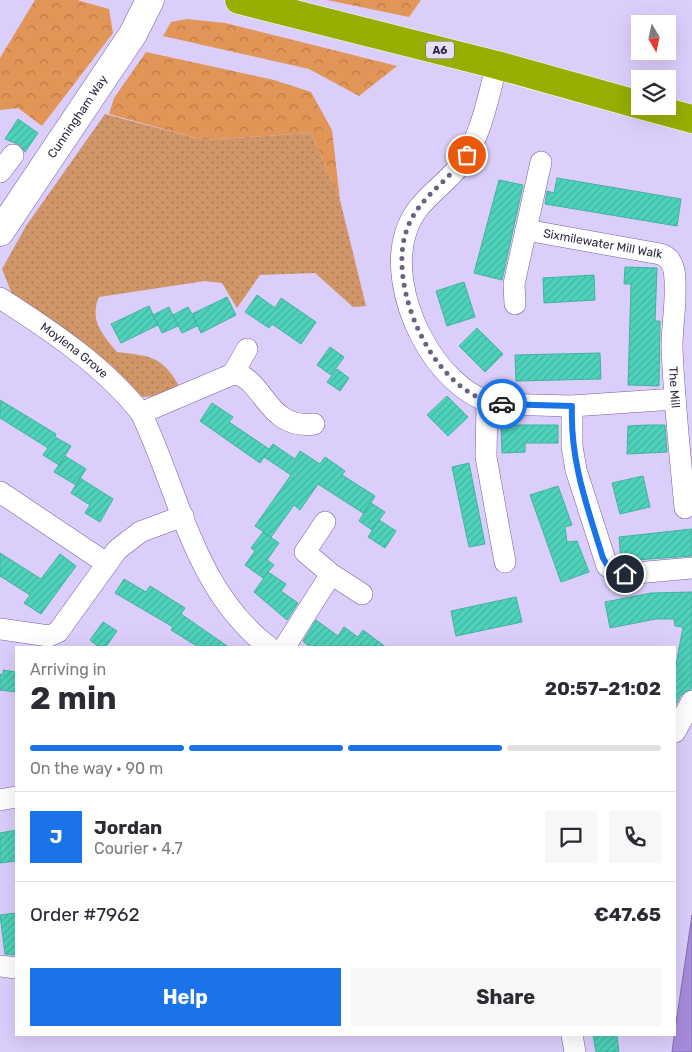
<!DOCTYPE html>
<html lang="en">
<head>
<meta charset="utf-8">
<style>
	:root { --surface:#fff; --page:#f7f7f7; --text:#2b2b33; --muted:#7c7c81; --line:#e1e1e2; --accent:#1a73e8 }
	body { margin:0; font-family:Rubik,sans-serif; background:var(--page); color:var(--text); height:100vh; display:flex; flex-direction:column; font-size:19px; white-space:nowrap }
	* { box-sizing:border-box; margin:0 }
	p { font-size:16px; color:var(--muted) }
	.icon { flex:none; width:28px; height:28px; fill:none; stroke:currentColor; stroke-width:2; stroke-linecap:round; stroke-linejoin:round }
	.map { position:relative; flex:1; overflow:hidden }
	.side { position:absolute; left:15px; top:646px; width:661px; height:390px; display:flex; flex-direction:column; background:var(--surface); border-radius:0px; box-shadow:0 5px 20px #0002 }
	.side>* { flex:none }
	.needle { width:32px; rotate:171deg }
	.tools { position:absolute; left:631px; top:15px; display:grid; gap:10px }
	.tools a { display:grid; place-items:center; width:45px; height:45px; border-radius:0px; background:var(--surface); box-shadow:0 5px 20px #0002; font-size:25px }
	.pin { position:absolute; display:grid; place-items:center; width:42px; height:42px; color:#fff; margin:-21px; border:2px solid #fff; border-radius:50%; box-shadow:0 1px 5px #0007 }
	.courier { position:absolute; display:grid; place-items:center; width:50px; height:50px; margin:-25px; border:4px solid #1a73e8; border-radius:50%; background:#fff; color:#222; box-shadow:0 1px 6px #0007 }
	.overview em { font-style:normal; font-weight:700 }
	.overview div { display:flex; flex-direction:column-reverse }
	.overview { display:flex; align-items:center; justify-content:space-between; height:85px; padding:0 15px }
	h1 { font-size:32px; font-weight:700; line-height:38px }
	.bar { display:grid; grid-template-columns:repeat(4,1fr); gap:8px 5px; align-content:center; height:60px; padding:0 15px }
	.bar i { height:6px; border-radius:4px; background:var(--line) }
	.bar .active { background:var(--accent) }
	.bar p { grid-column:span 4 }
	.line { display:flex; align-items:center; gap:12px; padding:0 15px; border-top:1px solid var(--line) }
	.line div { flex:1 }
	.round { display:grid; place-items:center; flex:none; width:52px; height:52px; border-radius:0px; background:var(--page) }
	.primary-button { display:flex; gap:10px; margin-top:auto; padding:10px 15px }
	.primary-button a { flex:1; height:58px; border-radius:0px; background:var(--accent); color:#fff; font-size:20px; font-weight:700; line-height:58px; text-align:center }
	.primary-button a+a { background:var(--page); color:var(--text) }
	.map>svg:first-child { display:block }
	.grass { fill:url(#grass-dots) }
	.forest { fill:url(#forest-crowns) }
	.water { fill:#a78bdc; stroke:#836dae }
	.building { fill:url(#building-hatch); stroke:#44b29e }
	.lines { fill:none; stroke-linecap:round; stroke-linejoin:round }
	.street-casing { stroke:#765fa2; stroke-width:22 }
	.secondary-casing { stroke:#765fa2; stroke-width:29 }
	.highway-casing { stroke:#fff; stroke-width:29 }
	.street { stroke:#fff; stroke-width:21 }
	.secondary { stroke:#fff; stroke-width:28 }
	.highway { stroke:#97ae03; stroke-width:28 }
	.done { stroke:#6b6183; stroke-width:5; stroke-dasharray:0 9 }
	.route { stroke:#1a73e8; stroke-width:6 }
	.labels { text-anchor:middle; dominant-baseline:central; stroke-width:4; stroke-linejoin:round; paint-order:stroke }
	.shield { fill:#e7defc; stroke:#665d7a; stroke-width:1 }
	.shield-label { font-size:11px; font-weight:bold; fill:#2f2642 }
	.street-label { font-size:12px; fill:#2f2642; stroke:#e7defc }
</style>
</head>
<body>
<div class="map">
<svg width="692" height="1052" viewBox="0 0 692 1052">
	<defs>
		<pattern id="grass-dots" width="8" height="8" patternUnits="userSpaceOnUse" patternTransform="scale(1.25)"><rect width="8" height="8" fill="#d09668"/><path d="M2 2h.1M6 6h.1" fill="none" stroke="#a97a57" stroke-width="1.8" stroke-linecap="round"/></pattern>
		<pattern id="forest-crowns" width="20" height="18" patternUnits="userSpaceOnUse" patternTransform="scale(1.25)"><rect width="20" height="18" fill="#e19658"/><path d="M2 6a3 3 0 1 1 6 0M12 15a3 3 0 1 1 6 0" fill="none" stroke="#b77a4a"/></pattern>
		<pattern id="building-hatch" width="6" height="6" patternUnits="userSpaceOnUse" patternTransform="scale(1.25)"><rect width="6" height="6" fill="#4ed2ba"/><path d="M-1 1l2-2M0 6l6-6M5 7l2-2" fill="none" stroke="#44b4a1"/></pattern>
	</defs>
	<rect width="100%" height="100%" fill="#dbcefb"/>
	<path class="grass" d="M105,114l98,26 108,-7 29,67 26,106 -13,1 -38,-34 -55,2 -23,33 -15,-25 -17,-2 -106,16c-10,23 3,37 18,55 32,4 45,3 62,34l-10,9 -27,2 -32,-33 -98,-70 -10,-25 24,-43z"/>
	<path class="forest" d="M35,0h42l32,9 4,24 -71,93 -24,-18 -18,2v-52z
		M327,0h94l-12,17z
		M187,19l38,4 172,43 -38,30 -50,-27 -146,-33 8,-14z
		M146,52l128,28 37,12 21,38 8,70 -29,-67 -108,7 -94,-26 5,-16z"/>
	<path class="water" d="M692,915v137h-20l2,-15z"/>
	<path class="building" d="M18,119l20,14 -13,19 -5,-7 -15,-6z
		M557,178l124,21 -4,27 -132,-22 2,-13 7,2z
		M499,180l24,5 -21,95 -28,-7z
		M625,267l32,1 -2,53h5l-1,65 -31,-1 3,-101h-7z
		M594,275l1,25 -51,3 -1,-25z
		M464,282l11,35 -28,9 -11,-35z
		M257,295l18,13 6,-10 35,24 -15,22 -29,-20 -3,4 -24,-16z
		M227,297l9,18 -35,18 -8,-17 4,10 -15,7 -9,-18 15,-8 4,7z
		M149,306l9,19 -37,18 -10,-19z
		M169,307l9,19 -16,7 -9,-18z
		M477,328l26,26 -18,18 -26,-26z
		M330,347l14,10 -13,18 -14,-10z
		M600,353l1,26 -85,2 -1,-26z
		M337,369l12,9 -9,13 -13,-9z
		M447,396l21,21 -20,19 -21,-21z
		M0,400l56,34 -1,3 16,9 -12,19 -16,-10 5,-7 -48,-30z
		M212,403l21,14 -4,5 40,27 4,-5 22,15 5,-8 20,13 5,-7 20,14 -3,4 33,21 -4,7 14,9 -13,18 -13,-9 11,-18 -7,10 -45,-29 -18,26 -6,-5 -23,32 -16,-11 36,-51 -27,-18 4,-6 -8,12 -60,-42z
		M501,425h57v18h-33v9l-23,1z
		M648,425h17l2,27 -40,2 1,-28z
		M65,456l21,13 -10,16 -22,-13z
		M469,463l16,81 -16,3 -17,-80z
		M643,476l7,31 -30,7 -8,-31z
		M80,478l33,21 -13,23 -15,-9 5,-8 -19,-12z
		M558,486l14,39 -7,2 2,15 10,-1 12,31 -28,10 -31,-87z
		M379,520l17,11 -11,17 -17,-11z
		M692,529v27l-71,5 -2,-24z
		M263,532l16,11 -12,17 7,5 -11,13 -18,-13 10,-14 -4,-3z
		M0,553l41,26 19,-25 16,12 -35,48 -17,-11 6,-8 -30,-19z
		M268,572l18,12 -5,7 17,12 -11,17 -33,-28z
		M124,579l22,13 4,-6 35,22 -4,6 49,34h-30l-29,-18 2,-3 -58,-34z
		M692,592v91l-1,6 -10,6 -6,11v-36l8,-43 -8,-1 -1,-7h-18l-46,9 -5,-26 46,-9z
		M516,597l6,25 -66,14 -5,-25z
		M316,620l22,16 6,-9 14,10 5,-7 24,18h-76l-8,-7z
		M103,622l14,9 -12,17h-5l-10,-8z
		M3,670l13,2v20l-16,-2v-16l3,1z
		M16,830v31l-16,2v-30z
		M16,913v42l-11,-1 -5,-39z
		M593,1035h24l2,17h-23z"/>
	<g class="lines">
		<g class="street-casing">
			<g id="street">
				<path d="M497,65c-10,34 -15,71 -37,100 -17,23 -45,36 -54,67 -20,58 28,159 91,172l75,2 103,-7"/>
				<path d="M0,172l13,-17"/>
				<path id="s1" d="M526,230l134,24c8,2 12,8 14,16 4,25 -2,52 -2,77 2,54 8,107 13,161"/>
				<path id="s2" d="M0,298c50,32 104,68 141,115 39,81 53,178 129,235"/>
				<path d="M515,304l-1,-20 27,-122"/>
				<path d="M233,374l14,-25"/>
				<path d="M487,402l-1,55 19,105"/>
				<path d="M572,406v40l4,24 31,96 10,7 8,1 67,-6"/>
				<path d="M141,413l92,-39c31,2 32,56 81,50"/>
				<path d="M0,492l106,71"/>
				<path d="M325,522l-20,30 26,22 31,20"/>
				<path d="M0,629l49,7 9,-4 59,-82 23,-18 43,-16"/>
				<path d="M284,648l47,-74"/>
				<path d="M675,732l17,-31"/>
				<path d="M0,800l16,-3"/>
				<path d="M0,966l16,2"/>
				<path d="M572,1035l3,17"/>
			</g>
		</g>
		<g class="secondary-casing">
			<g id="secondary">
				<path id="s3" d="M0,232l133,-198 17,-34"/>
			</g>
		</g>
		<g class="highway-casing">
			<path id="highway" d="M239,0l258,65 143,40
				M644,106l48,13"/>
		</g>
		<use href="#street" class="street"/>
		<use href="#secondary" class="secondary"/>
		<use href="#highway" class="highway"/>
	</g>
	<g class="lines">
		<path class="done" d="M467,155c-19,27 -51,44 -61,77 -19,58 30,166 96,172"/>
		<path class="route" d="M502,404l70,2c-2,55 15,100 31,152l7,12 15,4"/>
	</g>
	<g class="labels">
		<rect class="shield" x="426" y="41.5" width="28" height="17" rx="4"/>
		<g class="shield-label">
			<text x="440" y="50">A6</text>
		</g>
		<g class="street-label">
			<text stroke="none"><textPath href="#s3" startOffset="139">Cunningham Way</textPath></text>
			<text stroke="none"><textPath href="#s1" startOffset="78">Sixmilewater Mill Walk</textPath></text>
			<text stroke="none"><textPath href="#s2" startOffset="91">Moylena Grove</textPath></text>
			<text stroke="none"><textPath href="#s1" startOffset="276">The Mill</textPath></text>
		</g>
	</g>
</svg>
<div class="tools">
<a><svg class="needle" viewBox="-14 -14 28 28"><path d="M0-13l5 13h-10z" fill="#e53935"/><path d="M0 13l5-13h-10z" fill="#7c7c81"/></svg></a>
<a><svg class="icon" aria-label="layers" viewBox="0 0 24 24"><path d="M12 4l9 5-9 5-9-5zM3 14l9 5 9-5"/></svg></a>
</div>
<div class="pin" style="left:467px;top:155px;background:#ea580c"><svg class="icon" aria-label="bag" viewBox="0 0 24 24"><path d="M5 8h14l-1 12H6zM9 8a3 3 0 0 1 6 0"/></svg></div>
<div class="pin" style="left:625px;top:574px;background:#1f2937"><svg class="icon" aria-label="home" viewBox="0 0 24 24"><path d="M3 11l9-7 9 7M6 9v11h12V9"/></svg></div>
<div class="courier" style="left:502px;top:404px"><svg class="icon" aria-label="car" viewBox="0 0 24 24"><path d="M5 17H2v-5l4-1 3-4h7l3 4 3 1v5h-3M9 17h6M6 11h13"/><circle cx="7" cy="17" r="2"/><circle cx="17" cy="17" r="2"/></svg></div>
<section class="side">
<div class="overview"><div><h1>2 min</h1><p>Arriving in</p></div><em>20:57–21:02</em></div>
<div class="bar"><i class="active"></i><i class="active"></i><i class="active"></i><i></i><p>On the way · 90 m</p></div>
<div class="line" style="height:90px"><b class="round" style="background:var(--accent);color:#fff">J</b><div><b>Jordan</b><p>Courier · 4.7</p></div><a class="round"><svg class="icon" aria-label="chat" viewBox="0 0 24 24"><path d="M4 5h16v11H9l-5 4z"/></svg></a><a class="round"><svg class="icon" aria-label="phone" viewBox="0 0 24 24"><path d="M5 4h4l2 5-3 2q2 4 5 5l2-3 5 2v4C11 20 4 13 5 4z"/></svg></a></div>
<div class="line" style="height:65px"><div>Order #7962</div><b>€47.65</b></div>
<div class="primary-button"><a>Help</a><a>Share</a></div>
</section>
</div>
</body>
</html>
